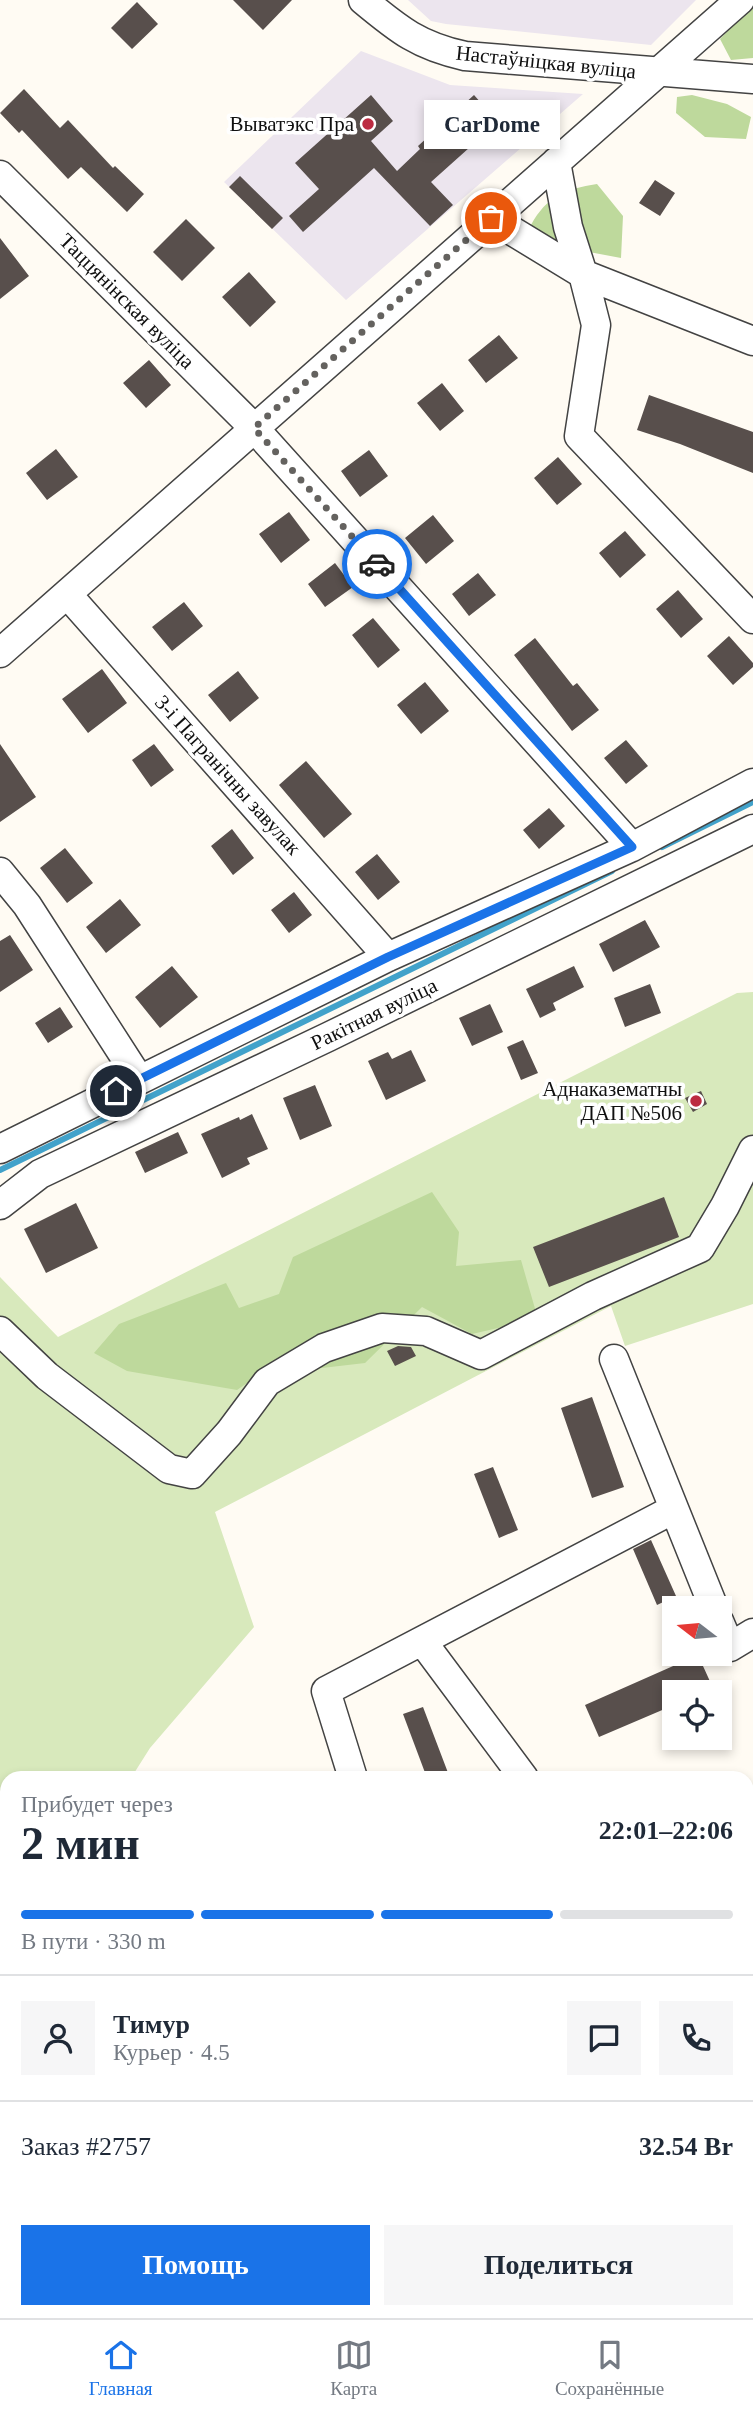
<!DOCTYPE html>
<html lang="ru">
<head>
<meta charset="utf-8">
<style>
	:root { --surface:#fff; --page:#f6f6f7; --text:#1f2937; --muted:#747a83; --line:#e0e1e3; --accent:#1a73e8 }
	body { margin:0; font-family:Georgia,serif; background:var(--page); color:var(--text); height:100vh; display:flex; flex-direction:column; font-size:26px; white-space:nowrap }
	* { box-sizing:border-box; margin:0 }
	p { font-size:23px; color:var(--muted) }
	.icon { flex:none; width:38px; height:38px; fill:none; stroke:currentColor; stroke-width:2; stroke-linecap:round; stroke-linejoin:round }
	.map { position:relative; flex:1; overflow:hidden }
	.side { position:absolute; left:0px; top:1771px; width:754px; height:548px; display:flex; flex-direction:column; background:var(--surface); border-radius:21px 21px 0 0; box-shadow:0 4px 10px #0003 }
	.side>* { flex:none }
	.needle { width:46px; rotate:286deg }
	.fabs { position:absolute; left:662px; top:1596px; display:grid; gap:14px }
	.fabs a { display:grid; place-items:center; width:70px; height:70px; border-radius:0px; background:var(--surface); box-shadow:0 4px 10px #0003; font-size:35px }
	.pin { position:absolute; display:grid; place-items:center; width:60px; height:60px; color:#fff; margin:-30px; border:4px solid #fff; border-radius:50%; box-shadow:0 2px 7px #0007 }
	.courier { position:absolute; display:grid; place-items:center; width:70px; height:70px; margin:-35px; border:5px solid #1a73e8; border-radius:50%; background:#fff; color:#222; box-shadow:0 2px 9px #0007 }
	.bubble { position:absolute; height:49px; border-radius:0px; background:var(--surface); box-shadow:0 4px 10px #0003; font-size:23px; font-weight:800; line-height:49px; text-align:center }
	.summary em { font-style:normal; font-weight:800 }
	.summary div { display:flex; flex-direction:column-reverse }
	.summary { display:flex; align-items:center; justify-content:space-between; height:119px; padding:0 21px }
	h1 { font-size:46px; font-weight:800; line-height:52px }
	.bar { display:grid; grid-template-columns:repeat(4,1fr); gap:10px 7px; align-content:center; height:84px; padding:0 21px }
	.bar i { height:9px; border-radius:5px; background:var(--line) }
	.bar .active { background:var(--accent) }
	.bar p { grid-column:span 4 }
	.line { display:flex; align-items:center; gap:18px; padding:0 21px; border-top:2px solid var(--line) }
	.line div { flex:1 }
	.round { display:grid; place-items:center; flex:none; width:74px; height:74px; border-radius:0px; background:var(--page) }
	.cta { display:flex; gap:14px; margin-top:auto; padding:14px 21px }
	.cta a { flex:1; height:80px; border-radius:0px; background:var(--accent); color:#fff; font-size:28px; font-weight:800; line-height:80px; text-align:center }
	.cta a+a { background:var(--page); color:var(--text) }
	.tabs { display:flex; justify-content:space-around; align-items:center; height:98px; border-top:2px solid var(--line); background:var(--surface); font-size:19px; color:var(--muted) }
	.tabs a { display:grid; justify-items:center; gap:4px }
	.tabs .active { color:var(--accent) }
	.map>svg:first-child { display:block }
	.industrial { fill:#ece5ee }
	.farmland { fill:#f4eed3 }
	.green { fill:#d8e9bc }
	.forest { fill:#bed99c }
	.water { fill:#b9e4f5; stroke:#42a2ca; stroke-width:2 }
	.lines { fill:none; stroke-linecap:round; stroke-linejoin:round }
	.stream { stroke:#42a2ca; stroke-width:6 }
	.building { fill:#584f4c }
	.minor-casing { stroke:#434343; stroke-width:31 }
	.minor { stroke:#fff; stroke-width:28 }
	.done { stroke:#64625f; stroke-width:7; stroke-dasharray:0 12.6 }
	.route { stroke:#1a73e8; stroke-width:9 }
	.poi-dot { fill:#bc2b41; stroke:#fff; stroke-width:2.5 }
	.labels { text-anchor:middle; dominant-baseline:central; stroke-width:7; stroke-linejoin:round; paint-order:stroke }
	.street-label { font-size:21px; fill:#101010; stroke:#fff }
	.poi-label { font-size:21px; fill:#101010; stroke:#fff; text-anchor:end }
</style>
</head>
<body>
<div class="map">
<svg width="753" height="2318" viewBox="0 0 753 2318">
	<rect width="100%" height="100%" fill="#fffbf3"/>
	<path class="industrial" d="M408,0h288l-45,45 -205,-21 -15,-3z
		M361,51l89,34 133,9 -237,206 -122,-118z"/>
	<path class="farmland" d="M7,1809v503h315l2,6h-324v-507z"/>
	<path class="green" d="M753,992v312l-128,42 -14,-40 -396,206 39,115 -104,121 -19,30h-124v31l-7,2v-534l58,60 679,-344z"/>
	<path class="forest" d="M753,4v54l-22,2 -11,-21z
		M692,95l35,9 24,13 -5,22 -41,-2 -29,-24 1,-16z
		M597,184l26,32 -2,42 -69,-13 -21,-20c16,-29 34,-36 66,-41z
		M432,1192l27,40 -3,34 65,-6 17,59 -66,15 -50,-27 -57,56 -43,5 -29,-16 -56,38 -110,-19 -33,-18 25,-29 107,-41 13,25 40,-14 14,-37z"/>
	<path class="water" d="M534,2312h72l4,6h-74z"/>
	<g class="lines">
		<path class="stream" d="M662,847l91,-45
			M0,1170l612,-299"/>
	</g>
	<path class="building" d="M233,0h59l-29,30z
		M137,2l21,22 -26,25 -21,-21z
		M24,89l36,39 8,-8 45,48 2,-2 29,28 -17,18 -46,-45 -13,12 -46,-49 -3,3 -19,-20z
		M371,95l22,26 -22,20 26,30 23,-22 -2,-3 56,-51 24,27 -67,60 22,23 -23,21 -56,-58 -71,64 -14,-16 30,-27 -24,-26z
		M240,176l43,42 -11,11 -43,-42z
		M655,180l20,13 -15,23 -21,-13z
		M186,219l29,29 -33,33 -29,-29z
		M0,238l29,38 -29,23z
		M249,272l27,30 -26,25 -28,-30z
		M499,335l19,23 -32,25 -18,-23z
		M149,360l22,25 -25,23 -23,-25z
		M442,383l22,28 -24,20 -23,-28z
		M649,395l104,37v41l-73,-29 -43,-14z
		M56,449l22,28 -31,23 -21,-27z
		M369,450l19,26 -28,21 -19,-26z
		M558,457l24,27 -25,21 -23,-27z
		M289,512l21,28 -29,23 -22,-29z
		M433,515l21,26 -28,23 -21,-26z
		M625,531l21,24 -26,23 -21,-25z
		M335,563l18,24 -28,20 -17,-23z
		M478,573l18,22 -27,21 -17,-22z
		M678,590l25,29 -22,19 -25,-29z
		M184,602l19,24 -31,25 -20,-24z
		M373,618l27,32 -22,18 -26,-33z
		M729,636l24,27v4l-20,18 -26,-29z
		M535,638l38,48 4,-3 22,27 -27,21 -58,-76z
		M102,669l25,34 -39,30 -26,-34z
		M238,671l21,27 -29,24 -22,-27z
		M425,682l24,29 -28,23 -24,-29z
		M626,740l22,26 -22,18 -22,-26z
		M0,744l36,53 -36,25z
		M154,744l20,26 -23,17 -19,-27z
		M306,761l46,53 -28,24 -45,-53z
		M549,808l16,18 -26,23 -16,-19z
		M232,829l22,29 -21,17 -22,-29z
		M65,848l28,35 -26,20 -27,-35z
		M377,854l23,28 -22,18 -23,-28z
		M294,892l18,23 -23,18 -18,-23z
		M120,899l21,26 -35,28 -20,-26z
		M645,920l15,27 -47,25 -14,-28z
		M10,935l23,35 -33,22v-51z
		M172,966l26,31 -38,31 -25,-31z
		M574,966l10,21 -31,16 3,7 -16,8 -14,-29z
		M650,984l11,29 -36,14 -11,-29z
		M490,1004l13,28 -31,14 -13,-28z
		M60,1007l13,20 -25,16 -13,-20z
		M523,1040l15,33 -17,7 -14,-33z
		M411,1050l15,31 -40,19 -18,-39 20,-9 4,7z
		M315,1085l17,41 -32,14 -17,-42z
		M701,1091l6,13 -14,8 -8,-14z
		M252,1114l16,35 -21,9 3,6 -28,14 -21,-44 38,-17 1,3z
		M178,1132l10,21 -43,20 -10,-21z
		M664,1197l15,40 -130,50 -16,-40z
		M76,1203l22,45 -52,25 -22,-44z
		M398,1346l13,1 5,9 -21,10 -8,-15z
		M592,1397l32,90 -32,11 -31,-90z
		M493,1467l25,63 -19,8 -25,-64z
		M651,1540l25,56 -19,9 -24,-56z
		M698,1655l15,33 -11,4h-28v13l-75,32 -14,-32z
		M423,1707l27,71h-23l-24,-64z"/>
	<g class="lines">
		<g class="minor-casing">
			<path id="minor" d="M363,0c36,30 56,46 102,56l288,23
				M556,162l12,65 15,47 170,67
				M0,175l254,253 378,419
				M491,218l92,56 13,51 -17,111 174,183
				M67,594l321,363
				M0,653l740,-653
				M0,872l27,33 112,174
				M0,1149l388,-192 244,-110 121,-64
				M0,1205l40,-31 288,-137 425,-208
				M0,1331l47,45 122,93 23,5 37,-41 38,-51 57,-34 58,-20 44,3 55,24 112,-59 107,-48 25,-42 28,-56
				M614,1359l100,249
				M719,1621l11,26 23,-14
				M422,1641l102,137
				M353,1778l-27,-87 348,-182
				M747,1883l6,-2
				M747,2308l6,-1"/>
		</g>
		<use href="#minor" class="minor"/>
	</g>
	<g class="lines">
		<path class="done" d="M377,564l-123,-136 237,-210"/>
		<path class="route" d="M116,1091l272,-134 244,-110 -255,-283"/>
	</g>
	<g class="poi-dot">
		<circle cx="368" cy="124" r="7"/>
		<circle cx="696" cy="1101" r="7"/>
	</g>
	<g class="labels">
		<g class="street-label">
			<text transform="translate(546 62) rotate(6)">Настаўніцкая вуліца</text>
			<text transform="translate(127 301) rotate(45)">Таццянінская вуліца</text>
			<text transform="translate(228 775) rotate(48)">3-і Пагранічны завулак</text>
			<text transform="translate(374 1014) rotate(-26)">Ракітная вуліца</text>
		</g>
		<g class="poi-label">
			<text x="354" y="124">Выватэкс Пра</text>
			<text x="682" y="1089">Аднаказематны<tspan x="682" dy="24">ДАП №506</tspan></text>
		</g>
	</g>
</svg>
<div class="fabs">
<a><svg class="needle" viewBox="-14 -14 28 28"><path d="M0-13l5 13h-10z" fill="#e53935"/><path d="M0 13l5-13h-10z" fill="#747a83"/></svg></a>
<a><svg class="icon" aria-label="locate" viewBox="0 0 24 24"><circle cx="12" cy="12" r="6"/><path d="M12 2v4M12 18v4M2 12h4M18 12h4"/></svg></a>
</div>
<div class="pin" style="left:491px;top:218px;background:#ea580c"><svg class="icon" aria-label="bag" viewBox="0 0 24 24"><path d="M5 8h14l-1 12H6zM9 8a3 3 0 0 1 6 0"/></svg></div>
<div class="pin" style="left:116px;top:1091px;background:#1f2937"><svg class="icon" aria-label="home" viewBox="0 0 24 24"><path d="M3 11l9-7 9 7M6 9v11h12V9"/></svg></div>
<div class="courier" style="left:377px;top:564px"><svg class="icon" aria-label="car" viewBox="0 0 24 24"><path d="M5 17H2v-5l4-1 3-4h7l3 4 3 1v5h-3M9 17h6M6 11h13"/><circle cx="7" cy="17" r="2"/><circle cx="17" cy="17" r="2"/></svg></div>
<div class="bubble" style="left:424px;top:100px;width:136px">CarDome</div>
<section class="side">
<div class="summary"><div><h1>2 мин</h1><p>Прибудет через</p></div><em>22:01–22:06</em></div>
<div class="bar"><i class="active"></i><i class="active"></i><i class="active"></i><i></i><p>В пути · 330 m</p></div>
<div class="line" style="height:126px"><a class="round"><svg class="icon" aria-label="person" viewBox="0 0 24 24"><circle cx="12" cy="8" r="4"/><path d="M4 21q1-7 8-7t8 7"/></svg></a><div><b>Тимур</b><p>Курьер · 4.5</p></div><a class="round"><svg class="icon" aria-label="chat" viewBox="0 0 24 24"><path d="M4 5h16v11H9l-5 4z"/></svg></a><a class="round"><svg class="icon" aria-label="phone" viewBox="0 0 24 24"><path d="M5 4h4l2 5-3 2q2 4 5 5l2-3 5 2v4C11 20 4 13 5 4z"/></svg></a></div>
<div class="line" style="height:91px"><div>Заказ #2757</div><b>32.54 Br</b></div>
<div class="cta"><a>Помощь</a><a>Поделиться</a></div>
</section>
</div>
<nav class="tabs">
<a class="active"><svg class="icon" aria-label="home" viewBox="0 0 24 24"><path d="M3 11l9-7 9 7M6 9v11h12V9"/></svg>Главная</a>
<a><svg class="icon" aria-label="map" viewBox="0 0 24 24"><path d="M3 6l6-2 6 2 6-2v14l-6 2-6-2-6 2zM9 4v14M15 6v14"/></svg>Карта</a>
<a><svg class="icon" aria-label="saved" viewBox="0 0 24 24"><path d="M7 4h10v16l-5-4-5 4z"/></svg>Сохранённые</a>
</nav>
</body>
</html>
